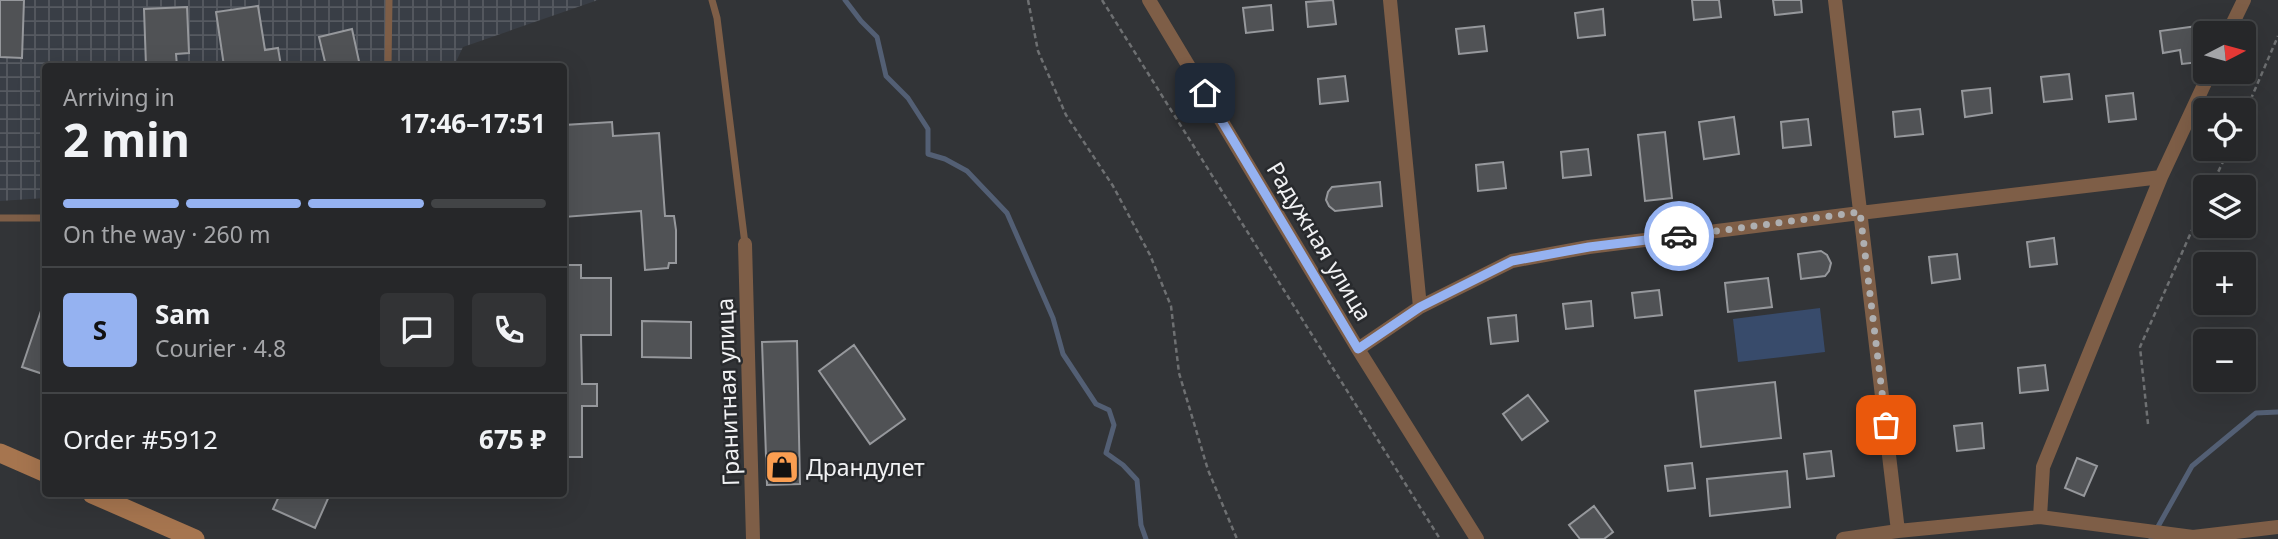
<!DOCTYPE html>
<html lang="en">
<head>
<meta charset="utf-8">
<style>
	:root { --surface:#262729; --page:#323335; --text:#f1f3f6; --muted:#a4a5a8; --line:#424446; --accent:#95b2f1 }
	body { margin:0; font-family:"Noto Sans",sans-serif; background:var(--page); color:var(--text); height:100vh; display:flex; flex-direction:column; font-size:26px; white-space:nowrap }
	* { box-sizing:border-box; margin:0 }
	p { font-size:23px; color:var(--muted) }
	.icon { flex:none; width:38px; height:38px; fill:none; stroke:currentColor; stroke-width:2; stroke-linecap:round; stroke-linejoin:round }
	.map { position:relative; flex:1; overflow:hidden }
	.drawer { position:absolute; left:42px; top:63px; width:525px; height:434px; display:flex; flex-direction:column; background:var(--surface); border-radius:7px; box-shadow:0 7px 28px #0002,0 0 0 2px var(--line) }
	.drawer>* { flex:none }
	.needle { width:46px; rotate:84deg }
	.tools { position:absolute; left:2193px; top:21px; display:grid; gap:14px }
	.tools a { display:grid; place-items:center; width:63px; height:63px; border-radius:7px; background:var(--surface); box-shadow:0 7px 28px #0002,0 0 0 2px var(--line); font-size:35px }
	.pin { position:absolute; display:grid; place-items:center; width:60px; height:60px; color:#fff; margin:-30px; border-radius:14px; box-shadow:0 4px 10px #0006 }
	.courier { position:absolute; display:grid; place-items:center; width:70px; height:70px; margin:-35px; border:5px solid #95b2f1; border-radius:50%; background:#fff; color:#222; box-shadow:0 2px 9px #0007 }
	.overview em { font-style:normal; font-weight:700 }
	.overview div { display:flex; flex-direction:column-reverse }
	.overview { display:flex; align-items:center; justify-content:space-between; height:119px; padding:0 21px }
	h1 { font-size:46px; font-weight:700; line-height:52px }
	.bar { display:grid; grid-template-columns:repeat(4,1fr); gap:10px 7px; align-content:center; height:84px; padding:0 21px }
	.bar i { height:9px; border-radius:5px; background:var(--line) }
	.bar .on { background:var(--accent) }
	.bar p { grid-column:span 4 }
	.line { display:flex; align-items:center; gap:18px; padding:0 21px; border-top:2px solid var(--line) }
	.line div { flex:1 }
	.round { display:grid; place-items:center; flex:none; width:74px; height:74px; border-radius:7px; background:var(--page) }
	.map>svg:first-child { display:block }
	.industrial { fill:url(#industrial-grid) }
	.garden { fill:#384b6b }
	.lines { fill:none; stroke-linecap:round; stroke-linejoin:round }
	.stream { stroke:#535f74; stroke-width:5 }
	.building { fill:#505255; stroke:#96989c; stroke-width:2 }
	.path { stroke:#6e7072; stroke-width:2.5; stroke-dasharray:5 3.5; stroke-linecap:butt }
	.lane { stroke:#7e5e47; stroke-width:7 }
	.street { stroke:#7e5e47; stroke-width:14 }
	.secondary { stroke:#a6754f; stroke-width:19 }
	.done { stroke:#aeafb1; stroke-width:7; stroke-dasharray:0 12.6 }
	.route { stroke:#95b2f1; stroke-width:9 }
	.labels { text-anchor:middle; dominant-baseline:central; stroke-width:5; stroke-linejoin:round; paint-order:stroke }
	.street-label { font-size:23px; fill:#f0f1f3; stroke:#282a2d }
	.poi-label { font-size:23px; fill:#f0f1f3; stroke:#282a2d; text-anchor:start }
</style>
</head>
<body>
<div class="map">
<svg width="2278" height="539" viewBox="0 0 2278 539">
	<defs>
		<pattern id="industrial-grid" width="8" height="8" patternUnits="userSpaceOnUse" patternTransform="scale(1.75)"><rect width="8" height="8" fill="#393e46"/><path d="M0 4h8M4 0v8" fill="none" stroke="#565a61"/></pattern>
	</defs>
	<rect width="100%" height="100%" fill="#323437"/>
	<path class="industrial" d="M0,0h598l-135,47 -9,19h-408l-1,132 -45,3z"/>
	<path class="garden" d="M1820,308l5,44 -87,10 -5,-43z"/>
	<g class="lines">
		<path class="stream" d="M845,0l16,21 16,16 9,39 22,22 20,31v25l17,5 22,12 40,42 46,105 10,36 33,50 13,6 5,15 -8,28 17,12 14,15 4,45 5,14
			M2151,539l41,-73 64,-53 22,-1"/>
	</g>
	<path class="building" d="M0,0h24l-2,58 -22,-1z
		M1333,0l3,24 -28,3 -2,-25z
		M1692,0h27l2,17 -27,3z
		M1773,0h28l1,12 -27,3z
		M1271,5l2,25 -27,3 -3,-25z
		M258,6l7,44 13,-2 3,18h-57l-8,-54z
		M187,7l2,46 -13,1 1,12h-31l-2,-57z
		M1603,9l2,26 -27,3 -3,-25z
		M2205,25v23h-7l1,14 -17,2 -2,-14 -17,3 -3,-22z
		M1484,26l3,25 -28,3 -3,-25z
		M352,29l8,37h-34l-7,-29z
		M2069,74l3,25 -28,3 -3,-25z
		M1345,76l3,25 -28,3 -2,-25z
		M1990,88l2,25 -27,4 -3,-26z
		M2133,93l3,26 -27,3 -3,-26z
		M1920,109l3,25 -28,3 -2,-25z
		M1734,117l5,37 -35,5 -5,-37z
		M1808,119l3,26 -28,3 -2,-26z
		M612,122l1,14 46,-3 6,83h9l2,14v33h-7l-1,5 -23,2 -4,-59 -77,6v-92z
		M1665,132l7,66 -27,3 -7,-66z
		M1588,149l3,26 -28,3 -2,-26z
		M1503,162l3,26 -28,3 -2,-26z
		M1380,182l2,24 -47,5 -6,-5 -3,-6 2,-8 4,-5z
		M2054,238l3,26 -27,3 -3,-25z
		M1821,251l6,4 4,8 -2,8 -4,5 -24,3 -3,-25z
		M1957,254l3,25 -28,4 -3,-26z
		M564,265h17v13h30v57h-30l1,49h15v22h-15v51h-18z
		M1768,278l4,29 -44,5 -3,-29z
		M1659,290l3,25 -27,3 -3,-25z
		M1591,301l2,25 -27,3 -3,-25z
		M44,302h2v73l-24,-8z
		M1516,315l2,26 -27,3 -3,-26z
		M642,321l49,1v36l-49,-1z
		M797,341l3,143 -33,1 -5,-143z
		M854,345l51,74 -35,25 -51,-73z
		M2045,365l3,25 -28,3 -2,-25z
		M1775,382l6,56 -80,9 -6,-56z
		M1528,395l20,26 -26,19 -19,-26z
		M1982,423l2,25 -27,3 -3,-25z
		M1831,451l3,25 -27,3 -3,-25z
		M2077,458l20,8 -13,30 -19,-8z
		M1692,463l3,25 -27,3 -3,-25z
		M1787,471l3,36 -80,9 -3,-37z
		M280,494h50l-15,34 -42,-19z
		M1594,506l19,26 -9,7h-24l-11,-14z"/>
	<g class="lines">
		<path class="path" d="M1028,0l10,51 28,64 47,71 37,69 21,51 8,67 29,97 29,69
			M1102,0l338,539
			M2244,115l34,-79
			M2211,187l18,-38
			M2148,424l-8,-77 65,-146"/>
		<path class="lane" d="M712,0l5,18 28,226
			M388,66l1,-66
			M0,218h46"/>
		<path class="street" d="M1149,0l209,349 119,190
			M1390,0l30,307
			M1835,0l63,531
			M2228,33l16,-33
			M745,244l8,295
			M1358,349l62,-42 92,-46 77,-14 271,-34 301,-36
			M2040,517l3,-50 118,-290 49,-105
			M1843,539l55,-8 142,-14 153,20 85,-10"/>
		<path class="secondary" d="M0,453l46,20
			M92,494l103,45"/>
	</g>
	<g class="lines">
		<path class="done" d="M1679,236l181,-24 26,213"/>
		<path class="route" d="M1205,93l153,256 62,-42 92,-46 77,-14 90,-11"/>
	</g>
	<defs>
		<g id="shop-square" transform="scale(1.75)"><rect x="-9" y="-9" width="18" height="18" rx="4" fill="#fb9e51" stroke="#282a2d"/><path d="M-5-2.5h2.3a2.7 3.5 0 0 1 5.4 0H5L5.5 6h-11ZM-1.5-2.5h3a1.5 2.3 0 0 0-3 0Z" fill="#111"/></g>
	</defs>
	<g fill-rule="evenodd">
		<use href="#shop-square" x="782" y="467"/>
	</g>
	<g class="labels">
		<g class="street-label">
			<text transform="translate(1320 241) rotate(59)">Радужная улица</text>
			<text transform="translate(727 392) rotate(-92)">Гранитная улица</text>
		</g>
		<g class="poi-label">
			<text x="806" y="467">Драндулет</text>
		</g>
	</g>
</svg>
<div class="tools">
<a><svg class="needle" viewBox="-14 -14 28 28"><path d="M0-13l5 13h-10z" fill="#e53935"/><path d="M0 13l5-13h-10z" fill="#a4a5a8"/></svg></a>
<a><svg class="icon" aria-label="locate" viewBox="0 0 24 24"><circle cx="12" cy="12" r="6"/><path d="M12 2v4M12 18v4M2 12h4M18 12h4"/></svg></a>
<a><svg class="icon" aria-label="layers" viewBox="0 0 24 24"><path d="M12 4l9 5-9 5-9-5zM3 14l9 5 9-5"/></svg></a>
<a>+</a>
<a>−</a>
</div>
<div class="pin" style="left:1886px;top:425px;background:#ea580c"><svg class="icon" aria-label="bag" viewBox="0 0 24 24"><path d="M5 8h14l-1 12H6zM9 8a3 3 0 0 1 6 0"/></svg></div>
<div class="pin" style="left:1205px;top:93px;background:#1f2937"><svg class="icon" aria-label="home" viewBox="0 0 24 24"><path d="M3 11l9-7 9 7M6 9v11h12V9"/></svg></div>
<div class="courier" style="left:1679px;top:236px"><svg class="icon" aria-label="car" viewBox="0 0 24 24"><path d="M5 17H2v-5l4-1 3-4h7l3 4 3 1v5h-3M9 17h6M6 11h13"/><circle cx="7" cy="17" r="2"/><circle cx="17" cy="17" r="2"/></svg></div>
<section class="drawer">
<div class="overview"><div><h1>2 min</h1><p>Arriving in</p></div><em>17:46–17:51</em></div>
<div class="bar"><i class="on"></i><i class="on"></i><i class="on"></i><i></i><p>On the way · 260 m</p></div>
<div class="line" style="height:126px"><b class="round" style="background:var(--accent);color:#111">S</b><div><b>Sam</b><p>Courier · 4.8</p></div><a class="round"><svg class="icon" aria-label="chat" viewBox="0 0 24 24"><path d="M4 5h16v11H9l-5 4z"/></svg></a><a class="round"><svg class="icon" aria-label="phone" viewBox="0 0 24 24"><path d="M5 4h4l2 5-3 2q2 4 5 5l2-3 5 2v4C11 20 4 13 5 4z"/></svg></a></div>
<div class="line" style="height:91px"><div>Order #5912</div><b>675 ₽</b></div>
</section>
</div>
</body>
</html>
